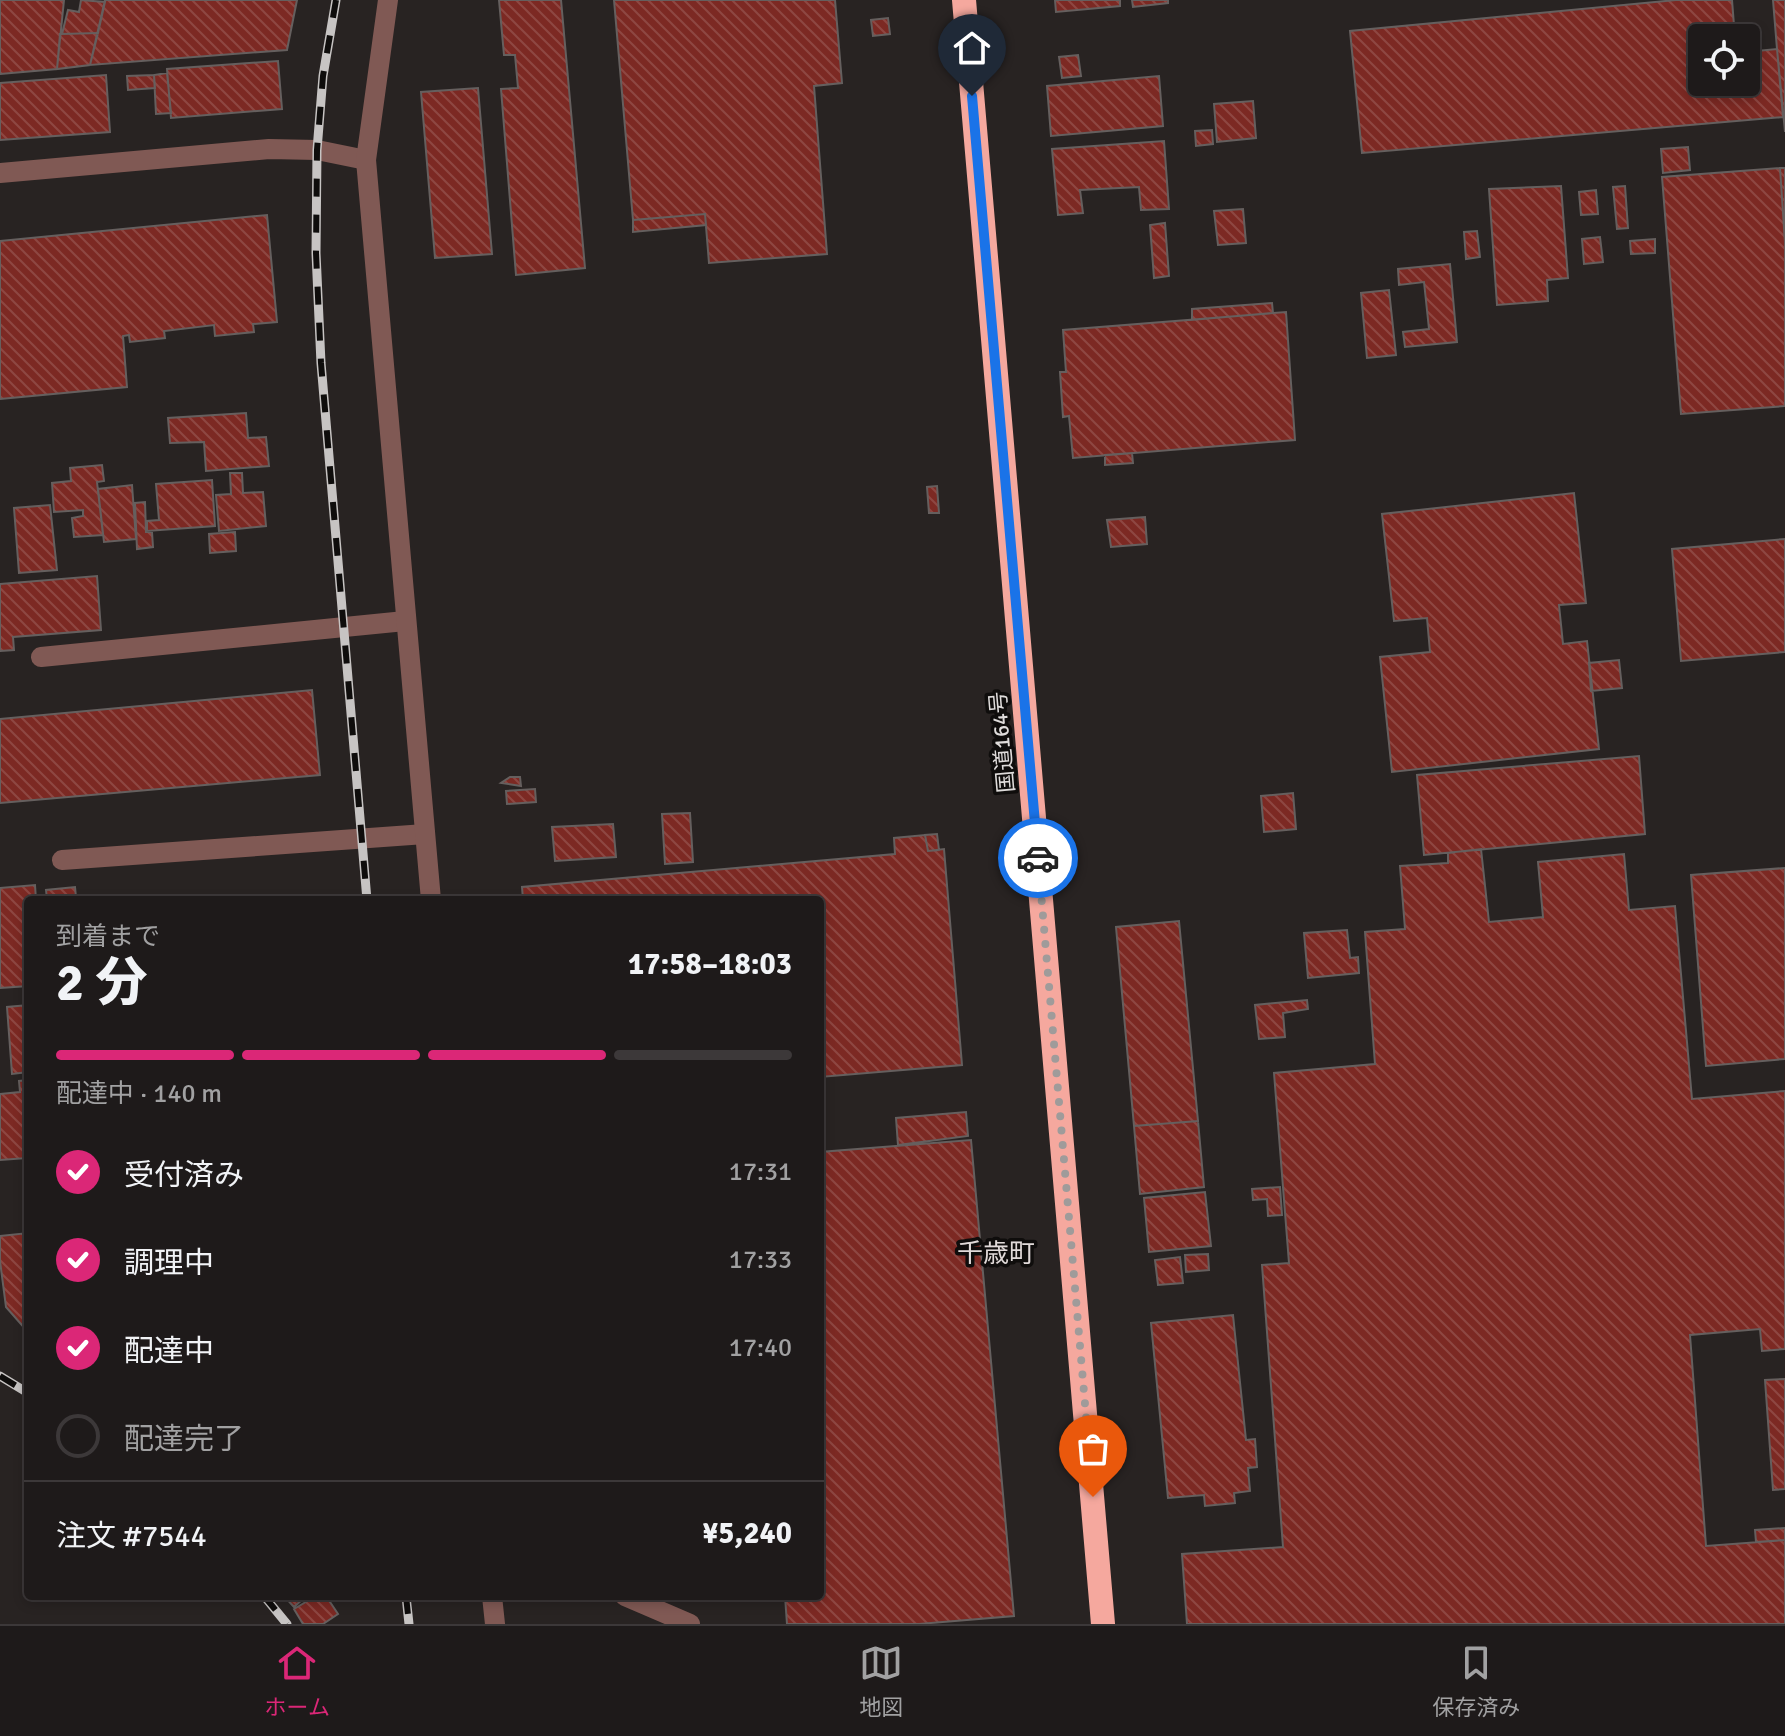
<!DOCTYPE html>
<html lang="ja">
<head>
<meta charset="utf-8">
<style>
	:root { --surface:#1e1a1a; --page:#2b2727; --text:#f1f3f6; --muted:#a1a1a2; --line:#3c3839; --accent:#db2777 }
	body { margin:0; font-family:Signika,"Noto Sans JP",sans-serif; background:var(--page); color:var(--text); height:100vh; display:flex; flex-direction:column; font-size:30px; white-space:nowrap }
	* { box-sizing:border-box; margin:0 }
	p { font-size:26px; color:var(--muted) }
	.icon { flex:none; width:44px; height:44px; fill:none; stroke:currentColor; stroke-width:2; stroke-linecap:round; stroke-linejoin:round }
	.map { position:relative; flex:1; overflow:hidden }
	.drawer { position:absolute; left:24px; top:896px; width:800px; height:704px; display:flex; flex-direction:column; background:var(--surface); border-radius:8px; box-shadow:0 4px 12px #0003,0 0 0 2px var(--line) }
	.drawer>* { flex:none }
	.tools { position:absolute; left:1688px; top:24px; display:grid; gap:16px }
	.tools a { display:grid; place-items:center; width:72px; height:72px; border-radius:8px; background:var(--surface); box-shadow:0 4px 12px #0003,0 0 0 2px var(--line); font-size:40px }
	.pin { position:absolute; display:grid; place-items:center; width:68px; height:68px; color:#fff; margin:-82px -34px; border-radius:50% 50% 50% 0; rotate:-45deg; box-shadow:0 0 8px #0007 }
	.pin .icon { rotate:45deg }
	.courier { position:absolute; display:grid; place-items:center; width:80px; height:80px; margin:-40px; border:6px solid #1a73e8; border-radius:50%; background:#fff; color:#222; box-shadow:0 2px 10px #0007 }
	.overview em { font-style:normal; font-weight:800 }
	.overview div { display:flex; flex-direction:column-reverse }
	.overview { display:flex; align-items:center; justify-content:space-between; height:136px; padding:0 32px }
	h1 { font-size:52px; font-weight:800; line-height:60px }
	.bar { display:grid; grid-template-columns:repeat(4,1fr); gap:12px 8px; align-content:center; height:96px; padding:0 32px }
	.bar i { height:10px; border-radius:6px; background:var(--line) }
	.bar .current { background:var(--accent) }
	.bar p { grid-column:span 4 }
	.line { display:flex; align-items:center; gap:20px; padding:0 32px; border-top:2px solid var(--line) }
	.line div { flex:1 }
	ol { padding:0 32px; list-style:none }
	li { display:flex; align-items:center; gap:24px; height:88px }
	li p { margin-inline-start:auto }
	li .icon { padding:8px; border-radius:50%; background:var(--accent); color:#fff; stroke-width:4 }
	li:last-child { color:var(--muted) }
	li i { width:44px; height:44px; border:4px solid var(--line); border-radius:50% }
	.tabs { display:flex; justify-content:space-around; align-items:center; height:112px; border-top:2px solid var(--line); background:var(--surface); font-size:22px; color:var(--muted) }
	.tabs a { display:grid; justify-items:center; gap:4px }
	.tabs .current { color:var(--accent) }
	.map>svg:first-child { display:block }
	.building { fill:url(#building-back-hatch); stroke:#655f5e; stroke-width:2 }
	.lines { fill:none; stroke-linecap:round; stroke-linejoin:round }
	.lane { stroke:#805954; stroke-width:20 }
	.street { stroke:#805954; stroke-width:20 }
	.highway { stroke:#f5a89e; stroke-width:24 }
	.rail-casing { stroke:#c7c4c3; stroke-width:9 }
	.rail { stroke:#0f0d0c; stroke-width:6; stroke-dasharray:18; stroke-linecap:butt }
	.done { stroke:#9f9b9a; stroke-width:8; stroke-dasharray:0 14.4 }
	.route { stroke:#1a73e8; stroke-width:10 }
	.labels { text-anchor:middle; dominant-baseline:central; stroke-width:7; stroke-linejoin:round; paint-order:stroke }
	.street-label { font-size:22px; fill:#dfdcdb; stroke:#0f0d0c }
	.quarter-label { font-size:26px; fill:#e1dad9; stroke:#0f0d0c }
</style>
</head>
<body>
<div class="map">
<svg width="1785" height="1624" viewBox="0 0 1785 1624">
	<defs>
		<pattern id="building-back-hatch" width="6" height="6" patternUnits="userSpaceOnUse" patternTransform="scale(2)"><rect width="6" height="6" fill="#7c2923"/><path d="M-1 5l2 2M0 0l6 6M5-1l2 2" fill="none" stroke="#8e4742"/></pattern>
	</defs>
	<rect width="100%" height="100%" fill="#282322"/>
	<path class="building" d="M0,0h64l-7,69 -57,5z
		M81,0l24,2 -7,31 -36,1 6,-24 11,2z
		M105,0h192l-10,50 -197,15z
		M499,0h62l24,268 -69,7 -15,-186 17,-1 -3,-33h-11z
		M614,0h221l7,83 -28,3 13,168 -118,9 -4,-49 -72,6z
		M1055,0h65v6l-64,6z
		M1132,0h36v3l-35,4z
		M1676,0h56l3,38h-33v44h44v-30l31,-3 6,68 -421,36 -12,-122z
		M1773,0h12v132l-8,-83z
		M888,18l2,16 -17,2 -2,-16z
		M98,33l-8,32 -33,4 3,-35z
		M1078,55l3,21 -19,2 -3,-21z
		M278,61l4,48 -111,9 -4,-49z
		M167,73l4,40 -15,1 -2,-39z
		M106,75l4,57 -110,8v-57z
		M154,75l1,13 -27,2 -1,-14z
		M1159,76l4,50 -112,10 -4,-50z
		M478,88l14,166 -57,4 -14,-166z
		M1253,101l3,37 -39,4 -3,-38z
		M1212,130l1,14 -17,2 -1,-15z
		M1164,141l5,68 -28,1 -2,-23 -59,3 3,23 -25,2 -6,-66z
		M1688,147l2,23 -27,3 -2,-24z
		M1780,168h5v75z
		M1780,168l5,75v163l-104,8 -19,-237z
		M1561,186l7,92 -21,2 1,21 -51,4 -8,-116z
		M1625,186l3,42 -11,1 -4,-42z
		M1596,190l2,24 -17,1 -2,-23z
		M1243,209l3,34 -28,2 -4,-34z
		M705,214l1,11 -73,7v-12z
		M267,215l10,107 -24,2 1,8 -39,4 -1,-11 -50,6 1,7 -35,4 -1,-7 -6,1 4,51 -127,12v-158z
		M1165,223l4,53 -15,2 -4,-53z
		M1477,231l3,26 -14,2 -2,-27z
		M1600,237l3,25 -19,2 -2,-25z
		M1655,239v14l-24,1 -1,-13z
		M1450,264l7,78 -52,5 -2,-15 26,-3 -5,-47 -25,3 -1,-16z
		M1389,290l7,65 -29,3 -6,-65z
		M1272,303l1,10 -81,7v-11z
		M1286,312l9,128 -222,18 -4,-42 -6,1 -3,-45h6l-3,-42z
		M246,413l2,25 18,-1 3,29 -63,5 -2,-29 -34,1 -2,-25z
		M1132,453l1,10 -28,2v-10z
		M102,465l2,16 -7,1 6,53 -29,2 -2,-19 11,-2v-6l-29,2 -2,-29 19,-2 -1,-13z
		M230,473h12l1,20 20,-1 3,34 -47,5 -3,-36 15,-1z
		M212,480l3,46 -68,5v-10l12,-1 -3,-36z
		M132,485l4,54 -32,3 -6,-53z
		M937,486l2,27h-10l-2,-26z
		M1574,493l12,110 -27,2 4,39 24,-3 12,108 -207,23 -12,-115 50,-5 -3,-34 -33,3 -12,-107z
		M145,502l1,30h6l1,15 -16,2 -2,-46z
		M50,505l7,65 -38,3 -5,-65z
		M1145,517l2,27 -36,3 -4,-27z
		M235,532l1,19 -26,2 -1,-19z
		M1785,539v113l-104,9 -9,-112z
		M97,576l4,54 -88,7 1,13 -14,1v-67z
		M1619,660l3,28 -31,3 -2,-28z
		M312,690l8,85 -320,28v-84z
		M1639,756l6,78 -221,21 -7,-80z
		M510,777h10l1,9 -20,-3z
		M535,789l1,13 -29,2 -1,-13z
		M1293,793l3,36 -32,3 -3,-36z
		M690,813l3,49 -28,2 -3,-50z
		M613,824l3,33 -61,4 -3,-34z
		M937,834l2,16 -11,1 -3,-16z
		M925,835l3,16 16,-2 18,216 -142,12v-177h-297l-1,-13 373,-33 -1,-16z
		M1481,849l8,73 54,-5 -5,-55 86,-8 5,56 46,-4 17,193 93,-8v258l-23,2 -2,-22 -70,6 16,211 79,-6v84h-598l-5,-70 101,-7 -21,-282 27,-2 -15,-190 101,-9 -10,-132 40,-3 -5,-63 48,-3v-10z
		M1785,868v191l-79,7 -15,-191z
		M35,885l1,15h-8v86l-28,2v-100z
		M75,887l1,10 -29,2 -1,-9z
		M1179,921l19,200 -64,5 -18,-199z
		M1347,930l3,28 8,-1 1,16 -51,5 -4,-45z
		M1307,1000l1,9 -25,4 2,24 -26,2 -4,-34z
		M28,1005v67l-16,2 -5,-67z
		M28,1080v84l-1,-6 -27,2v-66l20,-2 -1,-11z
		M966,1112l2,24 -70,9 -2,-27z
		M1198,1121l6,66 -64,7 -6,-68z
		M971,1140l43,476 -95,8h-132l-2,-28h35v-444z
		M1280,1187l2,28 -14,1 -1,-17 -14,1 -1,-11z
		M1205,1192l6,54 -62,6 -5,-54z
		M28,1233v99l-22,-25 -6,-46v-25z
		M1208,1254l1,16 -23,2 -1,-17z
		M1180,1257l3,26 -25,2 -3,-25z
		M1233,1315l13,125 9,-1 2,28 -9,1 2,23 -16,2 1,10 -30,3 -1,-11 -36,3 -17,-175z
		M1785,1379v110l-12,1 -8,-110z
		M1785,1528v12l-29,2 -1,-12z
		M284,1596h19l1,2 -10,9z
		M316,1596h10l12,18 -15,10h-20l-9,-15z"/>
	<g class="lines">
		<path class="lane" d="M0,173l269,-24 48,1 49,10
			M41,657l364,-36
			M62,860l363,-26"/>
		<path class="street" d="M388,0l-22,160 65,740
			M492,1596l3,28
			M625,1596l65,28"/>
		<path class="highway" d="M964,0l139,1624"/>
		<g class="rail-casing">
			<path id="rail" d="M336,0l-13,76 -6,74 -1,103 5,110 46,537
				M0,1376l28,17
				M264,1596l23,28
				M406,1596l3,28"/>
		</g>
		<use href="#rail" class="rail"/>
	</g>
	<g class="lines">
		<path class="done" d="M1038,858l55,639"/>
		<path class="route" d="M972,96l66,762"/>
	</g>
	<g class="labels">
		<g class="street-label">
			<text transform="translate(1002 742) rotate(-95)">国道164号</text>
		</g>
		<g class="quarter-label">
			<text x="996" y="1254">千歳町</text>
		</g>
	</g>
</svg>
<div class="tools">
<a><svg class="icon" aria-label="locate" viewBox="0 0 24 24"><circle cx="12" cy="12" r="6"/><path d="M12 2v4M12 18v4M2 12h4M18 12h4"/></svg></a>
</div>
<div class="pin" style="left:1093px;top:1497px;background:#ea580c"><svg class="icon" aria-label="bag" viewBox="0 0 24 24"><path d="M5 8h14l-1 12H6zM9 8a3 3 0 0 1 6 0"/></svg></div>
<div class="pin" style="left:972px;top:96px;background:#1f2937"><svg class="icon" aria-label="home" viewBox="0 0 24 24"><path d="M3 11l9-7 9 7M6 9v11h12V9"/></svg></div>
<div class="courier" style="left:1038px;top:858px"><svg class="icon" aria-label="car" viewBox="0 0 24 24"><path d="M5 17H2v-5l4-1 3-4h7l3 4 3 1v5h-3M9 17h6M6 11h13"/><circle cx="7" cy="17" r="2"/><circle cx="17" cy="17" r="2"/></svg></div>
<section class="drawer">
<div class="overview"><div><h1>2 分</h1><p>到着まで</p></div><em>17:58–18:03</em></div>
<div class="bar"><i class="current"></i><i class="current"></i><i class="current"></i><i></i><p>配達中 · 140 m</p></div>
<ol>
<li><svg class="icon" aria-label="check" viewBox="0 0 24 24"><path d="M5 12l5 5 9-10"/></svg>受付済み<p>17:31</p></li>
<li><svg class="icon" aria-label="check" viewBox="0 0 24 24"><path d="M5 12l5 5 9-10"/></svg>調理中<p>17:33</p></li>
<li><svg class="icon" aria-label="check" viewBox="0 0 24 24"><path d="M5 12l5 5 9-10"/></svg>配達中<p>17:40</p></li>
<li><i></i>配達完了</li>
</ol>
<div class="line" style="height:104px"><div>注文 #7544</div><b>¥5,240</b></div>
</section>
</div>
<nav class="tabs">
<a class="current"><svg class="icon" aria-label="home" viewBox="0 0 24 24"><path d="M3 11l9-7 9 7M6 9v11h12V9"/></svg>ホーム</a>
<a><svg class="icon" aria-label="map" viewBox="0 0 24 24"><path d="M3 6l6-2 6 2 6-2v14l-6 2-6-2-6 2zM9 4v14M15 6v14"/></svg>地図</a>
<a><svg class="icon" aria-label="saved" viewBox="0 0 24 24"><path d="M7 4h10v16l-5-4-5 4z"/></svg>保存済み</a>
</nav>
</body>
</html>
